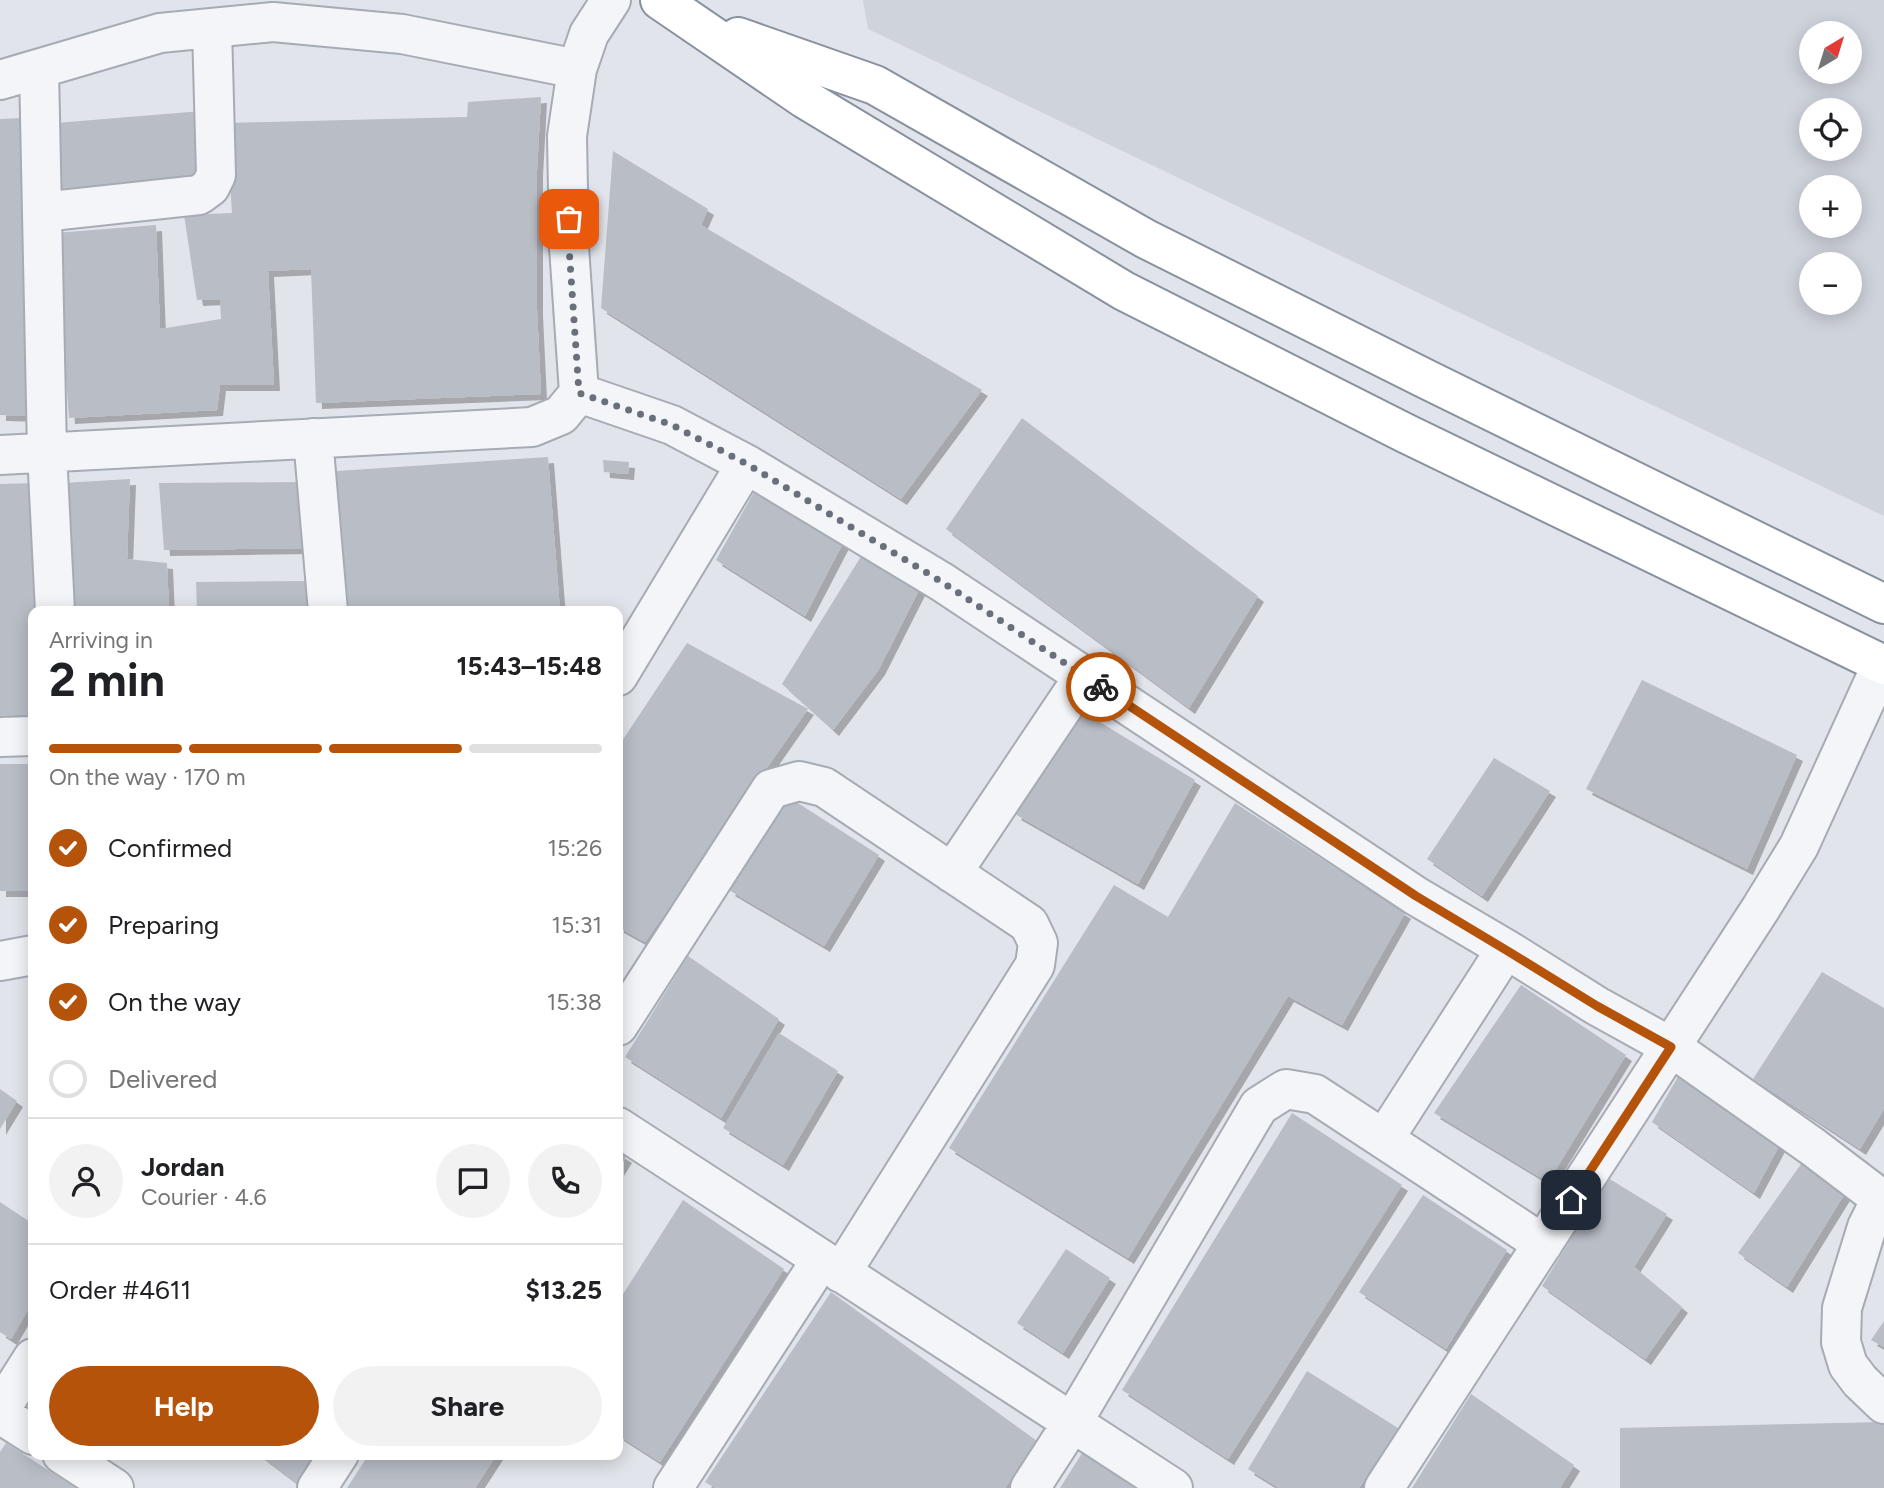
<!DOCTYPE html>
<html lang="en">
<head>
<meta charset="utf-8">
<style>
	:root { --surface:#fff; --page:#f2f2f2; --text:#202124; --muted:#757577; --line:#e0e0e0; --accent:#b45309 }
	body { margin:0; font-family:Figtree,sans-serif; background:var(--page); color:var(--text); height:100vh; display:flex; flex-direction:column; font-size:26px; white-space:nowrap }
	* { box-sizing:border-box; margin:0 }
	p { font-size:23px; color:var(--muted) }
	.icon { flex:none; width:38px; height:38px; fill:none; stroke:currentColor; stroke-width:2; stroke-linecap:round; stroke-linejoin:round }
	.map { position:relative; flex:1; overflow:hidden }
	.drawer { position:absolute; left:28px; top:606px; width:595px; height:854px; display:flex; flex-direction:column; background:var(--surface); border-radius:14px; box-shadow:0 4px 18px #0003 }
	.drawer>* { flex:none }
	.needle { width:46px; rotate:38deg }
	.tools { position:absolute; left:1799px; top:21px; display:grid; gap:14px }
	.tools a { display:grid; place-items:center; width:63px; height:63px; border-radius:50%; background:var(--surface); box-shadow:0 4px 18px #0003; font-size:35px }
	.pin { position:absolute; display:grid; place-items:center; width:60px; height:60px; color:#fff; margin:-30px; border-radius:14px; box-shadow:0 4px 10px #0006 }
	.courier { position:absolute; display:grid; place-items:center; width:70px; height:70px; margin:-35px; border:5px solid #b45309; border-radius:50%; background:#fff; color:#222; box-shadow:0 2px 9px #0007 }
	.summary em { font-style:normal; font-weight:700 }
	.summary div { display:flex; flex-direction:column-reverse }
	.summary { display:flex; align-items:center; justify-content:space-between; height:119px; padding:0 21px }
	h1 { font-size:46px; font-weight:700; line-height:52px }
	.bar { display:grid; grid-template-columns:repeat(4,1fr); gap:10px 7px; align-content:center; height:84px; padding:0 21px }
	.bar i { height:9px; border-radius:5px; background:var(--line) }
	.bar .current { background:var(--accent) }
	.bar p { grid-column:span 4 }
	.line { display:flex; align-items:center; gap:18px; padding:0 21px; border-top:2px solid var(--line) }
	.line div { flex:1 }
	.round { display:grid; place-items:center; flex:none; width:74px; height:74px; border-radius:37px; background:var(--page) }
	ol { padding:0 21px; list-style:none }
	li { display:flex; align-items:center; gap:21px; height:77px }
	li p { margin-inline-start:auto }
	li .icon { padding:7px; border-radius:50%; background:var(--accent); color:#fff; stroke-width:4 }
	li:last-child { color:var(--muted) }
	li i { width:38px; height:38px; border:4px solid var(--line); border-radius:50% }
	.action { display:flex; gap:14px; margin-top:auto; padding:14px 21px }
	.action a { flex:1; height:80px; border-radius:42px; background:var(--accent); color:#fff; font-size:28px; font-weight:700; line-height:80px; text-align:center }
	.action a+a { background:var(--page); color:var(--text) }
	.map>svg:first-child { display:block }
	.built { fill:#cfd3dc; fill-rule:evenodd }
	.building { fill:#b8bdc6; filter:url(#shadow) }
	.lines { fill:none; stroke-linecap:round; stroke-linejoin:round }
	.minor-casing { stroke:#a6abb4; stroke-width:42 }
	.highway-casing { stroke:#8891a0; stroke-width:42 }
	.minor { stroke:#f3f5f8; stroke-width:38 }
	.highway { stroke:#fff; stroke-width:38 }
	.done { stroke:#69707c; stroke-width:7; stroke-dasharray:0 12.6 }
	.route { stroke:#b45309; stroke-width:9 }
</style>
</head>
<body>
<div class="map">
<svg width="1884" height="1488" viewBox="0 0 1884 1488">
	<defs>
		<filter id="shadow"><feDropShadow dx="6" dy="6" stdDeviation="0" flood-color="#0004"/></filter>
	</defs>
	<rect width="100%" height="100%" fill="#e1e4ea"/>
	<path class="built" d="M863,0h1021v516l-1016,-487zM1811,33h39v39h-39zM1811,110h39v39h-39zM1811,187h39v39h-39zM1811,264h39v39h-39z"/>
	<path class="building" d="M541,97l-4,73v140l4,84 -225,9 -5,-134 -43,2 6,114h-54l-3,25 -148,8 -14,-185 101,-8 4,104 61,-10 -1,-20 -23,1 -13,-85 48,-2 -6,-90 241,-6 1,-15z
		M202,111v68l-141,10 -5,-66z
		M23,118l12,298 -35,-1v-296z
		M613,151l95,58 -7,16 281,165 -81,109 -300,-191z
		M1022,418l236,178 -69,112 -243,-179z
		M548,457l12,154h-223l-15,-139z
		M603,460l26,2 -1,12 -24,-2z
		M130,479l-3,80 40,4 2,48h-98l-9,-128z
		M307,482l2,66 -145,2 -5,-67z
		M35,483l7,128h-9v103l-33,2v-232z
		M759,483l85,58 -39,75 -89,-56z
		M865,550l57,34 -43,85 -46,61 -51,-46z
		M311,581l2,30h-116l-1,-29z
		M687,643l121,66 -163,233 -27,-15v-180z
		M1642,680l155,75 -50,114 -161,-80z
		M1080,710l115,70 -57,104 -123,-70z
		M1494,758l56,33 -68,105 -55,-37z
		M0,764h33v127h-33z
		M790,798l89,57 -55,91 -95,-56z
		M1235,803l170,110 -63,112 -54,-29 -160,262 -179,-110 165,-263 54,32z
		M688,956l91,63 -58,99 -96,-61z
		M1822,972l62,36v101l-24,40 -107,-70z
		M1521,985l105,70 -78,127 -114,-69z
		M779,1033l59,38 -55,94 -60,-37z
		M1680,1073l100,71 -26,49 -102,-71z
		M0,1089l17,12 -17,28z
		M1292,1113l110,72 -174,274 -106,-69z
		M618,1152l8,5 -8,13z
		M1806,1157l41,33 -60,97 -49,-34z
		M1608,1178l59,36 -33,53 48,40 -37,52 -103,-73z
		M1423,1195l84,55 -61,99 -87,-57z
		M683,1200l101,69 -124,193 -42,-27v-133z
		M0,1202l33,22v77l-22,38 -11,-7z
		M1066,1249l44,29 -47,75 -46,-30z
		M831,1292l206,149 -32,47h-290l-10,-6z
		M1884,1321v26l-13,-7z
		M1307,1371l91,57 -39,60h-80l-31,-19z
		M1471,1394l103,71 -14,23h-148z
		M1884,1422v66h-264v-60z
		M6,1443l70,45h-76v-36z
		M1084,1450l55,38h-79z
		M259,1454h55l-17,29z
		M369,1454h128l-22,34h-128z"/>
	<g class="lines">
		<g class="minor-casing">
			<path id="minor" d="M39,69l8,383 8,159
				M0,80l160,-47 113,-11 129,12 175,35
				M42,212l157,-17 11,-8 6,-12 -4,-147
				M579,393l-10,-146 -2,-111 10,-67 12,-35 22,-34
				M313,438l15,173
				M0,455l532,-28 29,-12 18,-22 93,32 74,39 196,118 474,314 90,53 91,57 74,41 142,100 71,54
				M618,676l128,-212
				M0,737l33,-1
				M952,873l132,-197
				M0,961l33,-6
				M618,1026l153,-237 28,-8 25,6 205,137 9,19 -3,22 -194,308
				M618,1127l555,361
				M1384,1139l122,-190
				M1881,1199l-14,28 -25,81 -1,34 7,23 12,16 24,23
				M0,1410l33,-52
				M0,1414l33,21
				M62,1454l52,34
				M317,1488l22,-34
				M673,1488l148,-228
				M1030,1488l42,-65 187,-317 27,-17 29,5 228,150
				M1384,1488l377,-580 38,-62 83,-182"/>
		</g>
		<g class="highway-casing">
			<path id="highway" d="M660,0l145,99 319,192 281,142 479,232
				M738,37l137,48 271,154 282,141 456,224"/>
		</g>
		<use href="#minor" class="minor"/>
		<use href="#highway" class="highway"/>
	</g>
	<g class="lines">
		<path class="done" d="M569,219v28l10,146 93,32 75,39 195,118 159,105"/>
		<path class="route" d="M1101,687l315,209 90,54 91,56 74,41 -100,153"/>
	</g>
</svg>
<div class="tools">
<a><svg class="needle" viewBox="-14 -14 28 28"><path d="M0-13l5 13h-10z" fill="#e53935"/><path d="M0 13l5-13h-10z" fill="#757577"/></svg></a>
<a><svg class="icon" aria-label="locate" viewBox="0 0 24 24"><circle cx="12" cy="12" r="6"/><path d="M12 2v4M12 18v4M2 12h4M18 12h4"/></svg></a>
<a>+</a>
<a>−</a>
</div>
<div class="pin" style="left:569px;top:219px;background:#ea580c"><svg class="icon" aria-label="bag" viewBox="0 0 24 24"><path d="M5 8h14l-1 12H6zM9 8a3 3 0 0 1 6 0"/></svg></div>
<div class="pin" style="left:1571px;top:1200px;background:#1f2937"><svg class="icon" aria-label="home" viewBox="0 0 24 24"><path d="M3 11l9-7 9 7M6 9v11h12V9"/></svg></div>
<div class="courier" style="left:1101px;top:687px"><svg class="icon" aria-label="bike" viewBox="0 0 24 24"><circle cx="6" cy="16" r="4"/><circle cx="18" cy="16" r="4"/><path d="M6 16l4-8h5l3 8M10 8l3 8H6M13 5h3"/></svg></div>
<section class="drawer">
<div class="summary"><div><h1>2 min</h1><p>Arriving in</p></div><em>15:43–15:48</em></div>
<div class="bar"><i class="current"></i><i class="current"></i><i class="current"></i><i></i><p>On the way · 170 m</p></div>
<ol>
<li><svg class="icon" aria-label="check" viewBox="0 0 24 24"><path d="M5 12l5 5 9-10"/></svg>Confirmed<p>15:26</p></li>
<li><svg class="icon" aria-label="check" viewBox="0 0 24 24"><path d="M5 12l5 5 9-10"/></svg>Preparing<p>15:31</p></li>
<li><svg class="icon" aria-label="check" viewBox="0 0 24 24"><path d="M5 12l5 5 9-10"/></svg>On the way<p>15:38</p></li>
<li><i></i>Delivered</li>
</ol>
<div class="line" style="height:126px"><a class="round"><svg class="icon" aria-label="person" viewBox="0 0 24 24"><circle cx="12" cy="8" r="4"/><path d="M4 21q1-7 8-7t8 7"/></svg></a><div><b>Jordan</b><p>Courier · 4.6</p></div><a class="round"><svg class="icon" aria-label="chat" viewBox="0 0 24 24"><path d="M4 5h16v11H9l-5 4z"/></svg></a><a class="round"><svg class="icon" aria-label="phone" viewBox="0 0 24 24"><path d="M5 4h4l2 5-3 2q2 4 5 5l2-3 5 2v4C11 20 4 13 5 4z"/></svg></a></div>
<div class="line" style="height:91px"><div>Order #4611</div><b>$13.25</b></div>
<div class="action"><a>Help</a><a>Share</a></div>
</section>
</div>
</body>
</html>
